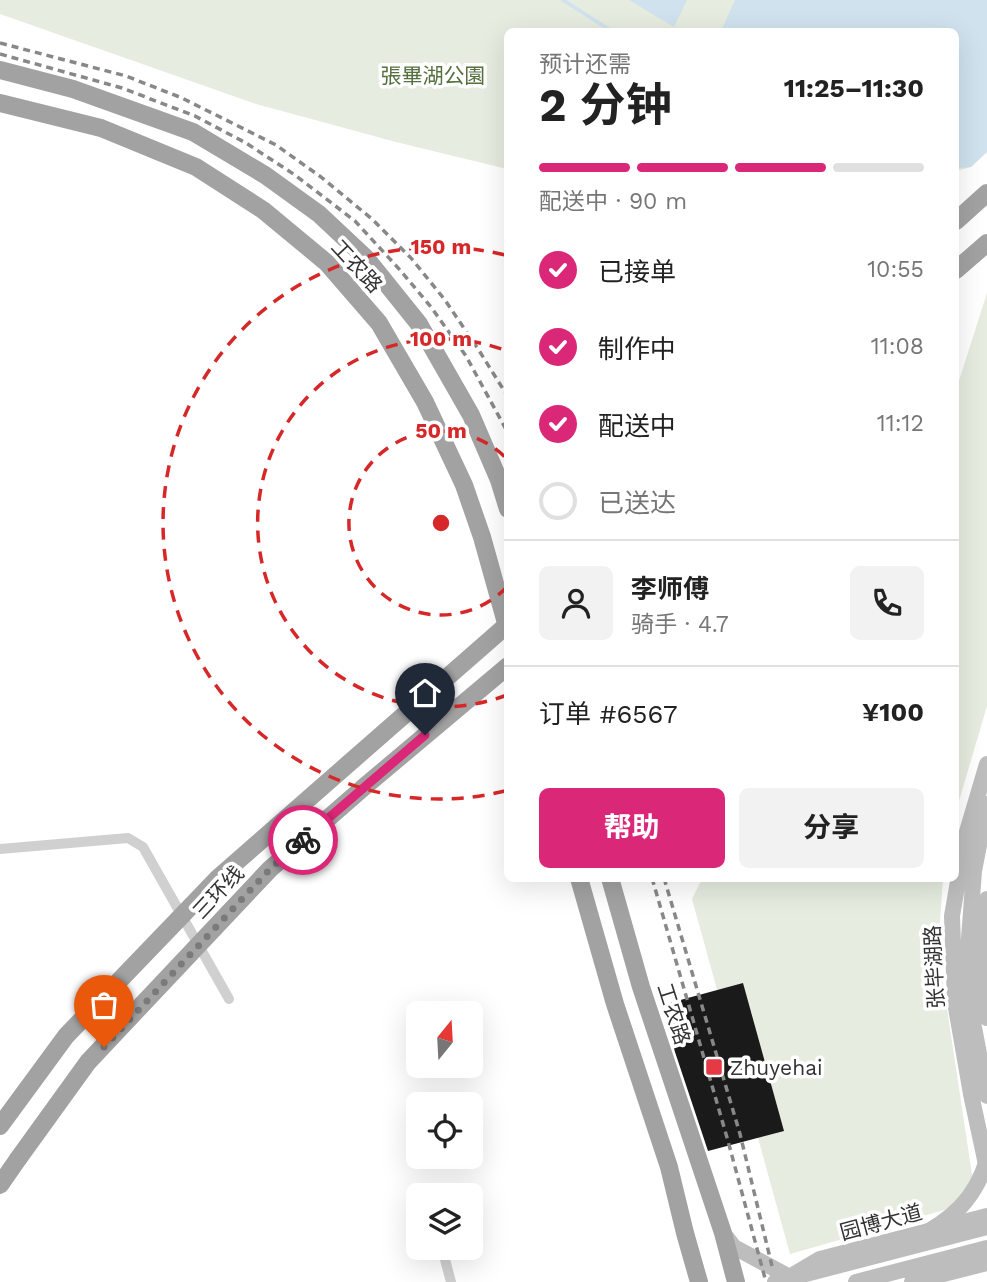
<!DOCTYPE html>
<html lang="zh">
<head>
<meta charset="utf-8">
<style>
	:root { --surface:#fff; --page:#f2f2f2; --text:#222; --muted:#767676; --line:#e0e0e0; --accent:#db2777 }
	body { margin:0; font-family:"Work Sans","Noto Sans SC",sans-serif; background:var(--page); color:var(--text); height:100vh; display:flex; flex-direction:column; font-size:26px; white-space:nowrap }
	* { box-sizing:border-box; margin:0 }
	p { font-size:23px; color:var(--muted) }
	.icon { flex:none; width:38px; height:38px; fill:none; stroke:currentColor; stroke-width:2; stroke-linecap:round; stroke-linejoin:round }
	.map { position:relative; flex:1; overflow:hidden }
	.details { position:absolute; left:504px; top:28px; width:455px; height:854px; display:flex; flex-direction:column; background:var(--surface); border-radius:10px; box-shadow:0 7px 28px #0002 }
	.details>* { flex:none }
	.needle { width:46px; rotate:18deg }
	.fabs { position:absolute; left:406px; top:1001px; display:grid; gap:14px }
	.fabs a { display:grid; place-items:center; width:77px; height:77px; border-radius:10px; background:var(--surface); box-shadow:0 7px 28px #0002; font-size:35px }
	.pin { position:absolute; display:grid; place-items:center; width:60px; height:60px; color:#fff; margin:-72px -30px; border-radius:50% 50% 50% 0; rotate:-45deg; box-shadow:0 0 7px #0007 }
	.pin .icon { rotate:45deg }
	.courier { position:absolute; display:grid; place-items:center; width:70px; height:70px; margin:-35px; border:5px solid #db2777; border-radius:50%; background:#fff; color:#222; box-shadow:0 2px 9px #0007 }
	.headline em { font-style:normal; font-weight:700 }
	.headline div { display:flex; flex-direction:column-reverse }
	.headline { display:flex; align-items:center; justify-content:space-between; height:119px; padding:0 35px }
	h1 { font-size:46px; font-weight:700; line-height:52px }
	.bar { display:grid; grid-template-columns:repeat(4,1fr); gap:10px 7px; align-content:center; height:84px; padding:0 35px }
	.bar i { height:9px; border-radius:5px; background:var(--line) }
	.bar .active { background:var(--accent) }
	.bar p { grid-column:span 4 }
	.line { display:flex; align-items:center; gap:18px; padding:0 35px; border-top:2px solid var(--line) }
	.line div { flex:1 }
	.round { display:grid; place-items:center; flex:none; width:74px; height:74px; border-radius:10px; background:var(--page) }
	ol { padding:0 35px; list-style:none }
	li { display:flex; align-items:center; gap:21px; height:77px }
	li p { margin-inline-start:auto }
	li .icon { padding:7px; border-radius:50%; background:var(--accent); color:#fff; stroke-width:4 }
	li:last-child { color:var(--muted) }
	li i { width:38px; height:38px; border:4px solid var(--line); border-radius:50% }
	.cta { display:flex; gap:14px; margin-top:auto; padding:14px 35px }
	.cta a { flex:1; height:80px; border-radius:10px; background:var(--accent); color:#fff; font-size:28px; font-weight:700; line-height:80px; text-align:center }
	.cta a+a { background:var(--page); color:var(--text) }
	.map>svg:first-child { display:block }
	.green { fill:#e6ecdf }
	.water { fill:#cfe2ee }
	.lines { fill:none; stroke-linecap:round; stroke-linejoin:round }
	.stream { stroke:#cfe2ee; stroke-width:3.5 }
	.building { fill:#1a1a1a }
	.minor { stroke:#d0d0d0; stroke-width:10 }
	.secondary { stroke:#bdbdbd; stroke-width:16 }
	.trunk { stroke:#a2a2a2; stroke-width:18 }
	.rail { stroke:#888; stroke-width:3.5; stroke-dasharray:7 5; stroke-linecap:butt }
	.secondary-bridge { stroke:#bdbdbd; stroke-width:16 }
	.trunk-bridge { stroke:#a2a2a2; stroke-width:18 }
	.done { stroke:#7a7a7a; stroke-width:7; stroke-dasharray:0 12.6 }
	.route { stroke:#db2777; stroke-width:9 }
	.ring { fill:none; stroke:#d62828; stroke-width:3.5; stroke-dasharray:12 9 }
	.poi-dot { fill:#e63946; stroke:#fff; stroke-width:2.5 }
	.labels { text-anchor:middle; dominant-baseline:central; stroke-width:7; stroke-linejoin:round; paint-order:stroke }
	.park-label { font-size:21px; fill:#56703f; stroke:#fff }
	.street-label { font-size:21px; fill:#333; stroke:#fff }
	.poi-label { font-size:21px; fill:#333; stroke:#fff; text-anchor:start }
	.centre { fill:#d62828; stroke:#fff; stroke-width:3.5 }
	.ring-label { font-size:21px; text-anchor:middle; font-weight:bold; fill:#d62828; stroke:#fff; stroke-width:7; stroke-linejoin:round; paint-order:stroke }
</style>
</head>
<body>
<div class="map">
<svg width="987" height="1282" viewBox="0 0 987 1282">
	<rect width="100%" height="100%" fill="#fff"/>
	<path class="green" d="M0,0h987v152l-16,15 -15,4v-139h-448l-1,137 -111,-27 -140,-38 -256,-90z
		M987,293v413l-31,105v-421z
		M702,879h241l-5,70 38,252 -186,53 -98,-355z"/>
	<path class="water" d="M629,0h58l-13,27z
		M735,0h252v152l-16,15 -15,1v-136l-235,-1z"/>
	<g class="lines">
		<path class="stream" d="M563,0l50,32"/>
	</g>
	<path class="building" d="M743,983l41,148 -76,20 -33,-99 -13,-47z"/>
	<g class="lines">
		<path class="minor" d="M0,849l128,-11 15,9 86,152
			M443,1252l8,30"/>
		<path class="secondary" d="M987,764l-21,71 -14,81 3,86 16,92 16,75
			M987,804l-13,67 -6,81 1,33 4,37 14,74
			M987,899c-6,39 -6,80 0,119
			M723,1233l11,14 65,35
			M793,1275l27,-16 167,-43
			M856,1282l131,-34
			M912,1282l75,-19"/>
		<path class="trunk" d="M0,70l73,19 120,43 72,43 54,39 47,44 53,66 52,91 28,65 9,29
			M0,103l101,25 95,39 67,43 64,53 52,60 46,79 39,83 18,52 26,93
			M956,221l31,-28
			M956,270l31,-27
			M579,878l36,126 54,163 16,66 14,49
			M610,878l31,109 82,246 13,49
			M0,1185l18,-26"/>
		<path class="rail" d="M0,43l126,33 56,22 94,47 45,32 51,42 39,39 34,42 35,52 28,45
			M0,54l122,34 73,28 51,27 49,32 60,46 45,49 31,37 35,49 42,77
			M652,878l76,263 38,141
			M664,878l76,256 32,132"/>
		<path class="secondary-bridge" d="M916,1238c36,-18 59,-39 71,-78
			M775,1282l212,-55"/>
		<path class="trunk-bridge" d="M0,1126l66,-90 152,-158 290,-254
			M18,1159l70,-97 182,-193 94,-82 144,-121"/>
	</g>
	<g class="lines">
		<path class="done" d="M104,1047l166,-178 33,-29"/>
		<path class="route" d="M303,840l122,-105"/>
	</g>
	<g class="ring">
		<path d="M507 587A92 92 0 1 1 507 459"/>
		<path d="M507 695A184 184 0 1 1 507 351"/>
		<path d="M505 791A276 276 0 1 1 505 255"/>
	</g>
	<rect class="poi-dot" x="705" y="1058" width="18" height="18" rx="3.5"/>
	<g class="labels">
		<g class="park-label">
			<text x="433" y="75">張畢湖公園</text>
		</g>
		<g class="street-label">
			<text transform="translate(357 266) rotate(47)">工农路</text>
			<text transform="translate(218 892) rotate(-47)">三环线</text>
			<text transform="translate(934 967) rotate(-93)">张毕湖路</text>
			<text transform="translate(674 1014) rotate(72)">工农路</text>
			<text transform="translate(881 1222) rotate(-15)">园博大道</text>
		</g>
		<g class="poi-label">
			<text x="730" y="1067">Zhuyehai</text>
		</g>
	</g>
	<circle cx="441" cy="523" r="10" class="centre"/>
	<g class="ring-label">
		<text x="441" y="254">150 m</text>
		<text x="441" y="346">100 m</text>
		<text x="441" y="438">50 m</text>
	</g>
</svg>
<div class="fabs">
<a><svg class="needle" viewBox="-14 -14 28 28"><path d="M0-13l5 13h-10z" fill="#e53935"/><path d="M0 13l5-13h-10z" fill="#767676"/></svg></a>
<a><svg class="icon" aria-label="locate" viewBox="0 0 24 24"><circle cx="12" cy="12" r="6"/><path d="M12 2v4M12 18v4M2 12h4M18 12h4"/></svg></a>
<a><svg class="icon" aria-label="layers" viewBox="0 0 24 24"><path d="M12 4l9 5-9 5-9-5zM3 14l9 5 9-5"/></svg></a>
</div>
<div class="pin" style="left:104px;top:1047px;background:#ea580c"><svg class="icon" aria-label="bag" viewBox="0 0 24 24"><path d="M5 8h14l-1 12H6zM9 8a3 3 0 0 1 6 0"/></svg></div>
<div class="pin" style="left:425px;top:735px;background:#1f2937"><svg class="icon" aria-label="home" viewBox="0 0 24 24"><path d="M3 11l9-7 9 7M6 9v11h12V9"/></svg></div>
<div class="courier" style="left:303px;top:840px"><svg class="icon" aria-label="bike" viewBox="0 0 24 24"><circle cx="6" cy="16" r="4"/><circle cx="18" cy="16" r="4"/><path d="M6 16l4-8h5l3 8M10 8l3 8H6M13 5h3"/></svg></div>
<section class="details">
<div class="headline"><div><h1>2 分钟</h1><p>预计还需</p></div><em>11:25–11:30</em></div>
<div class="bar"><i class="active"></i><i class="active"></i><i class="active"></i><i></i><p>配送中 · 90 m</p></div>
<ol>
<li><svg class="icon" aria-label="check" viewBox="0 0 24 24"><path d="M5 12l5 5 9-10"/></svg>已接单<p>10:55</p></li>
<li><svg class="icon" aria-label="check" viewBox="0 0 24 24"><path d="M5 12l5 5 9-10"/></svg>制作中<p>11:08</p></li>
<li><svg class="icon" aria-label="check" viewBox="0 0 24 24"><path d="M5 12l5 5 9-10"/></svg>配送中<p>11:12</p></li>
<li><i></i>已送达</li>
</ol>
<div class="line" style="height:126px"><a class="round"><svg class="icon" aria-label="person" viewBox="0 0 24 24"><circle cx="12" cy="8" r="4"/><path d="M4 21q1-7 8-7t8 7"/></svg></a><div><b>李师傅</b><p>骑手 · 4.7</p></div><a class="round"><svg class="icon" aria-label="phone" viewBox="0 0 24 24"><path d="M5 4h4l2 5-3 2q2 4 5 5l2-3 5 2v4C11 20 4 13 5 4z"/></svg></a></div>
<div class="line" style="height:91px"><div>订单 #6567</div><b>¥100</b></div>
<div class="cta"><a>帮助</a><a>分享</a></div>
</section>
</div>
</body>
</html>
